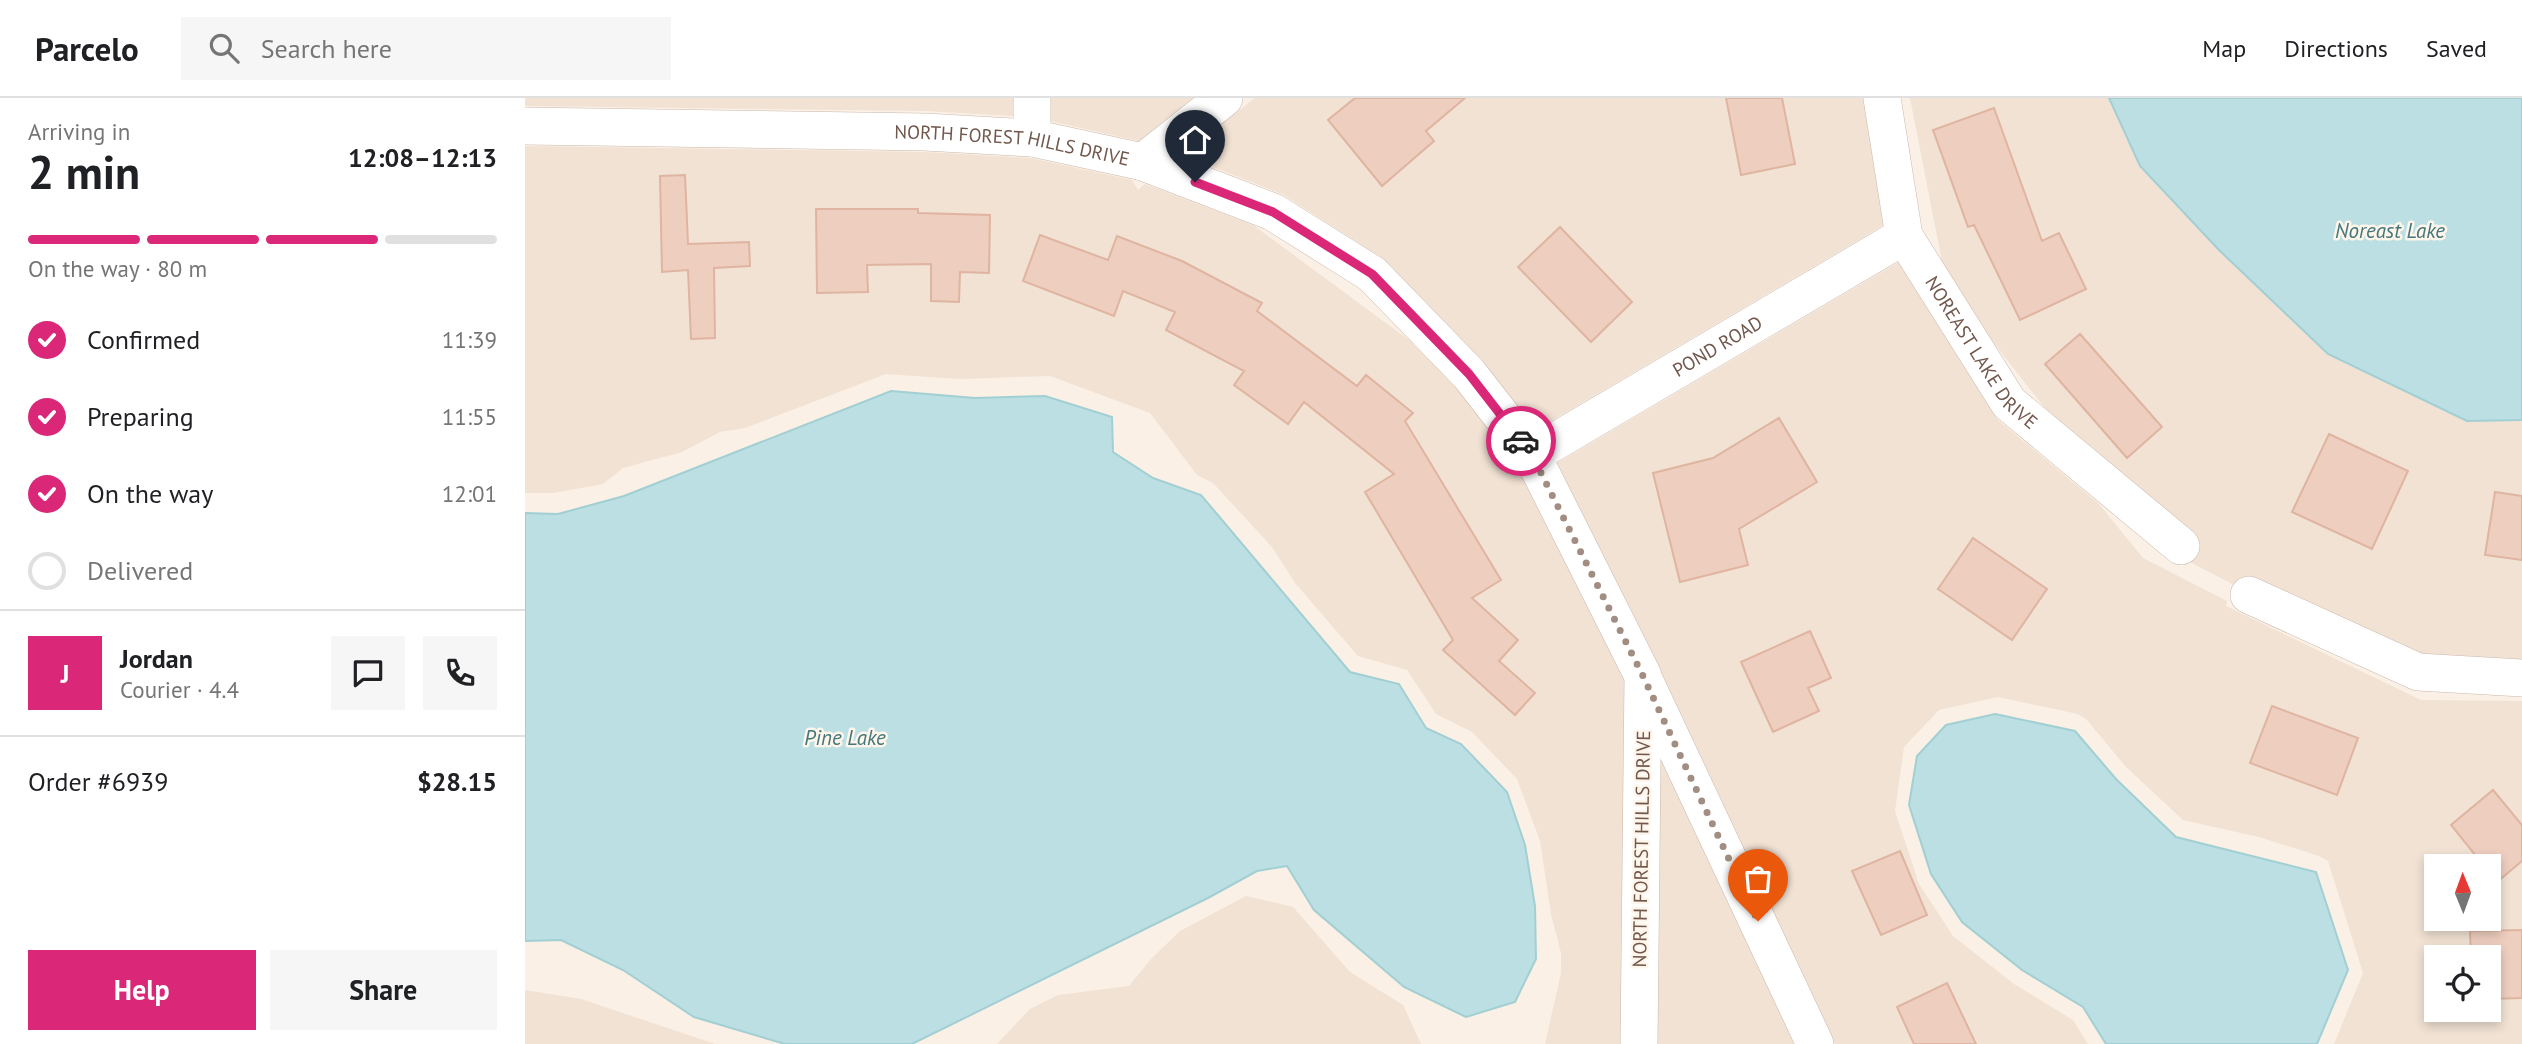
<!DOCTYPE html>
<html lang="en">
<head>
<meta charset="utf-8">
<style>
	:root { --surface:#fff; --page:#f6f6f6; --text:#202124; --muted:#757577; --line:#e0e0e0; --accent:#db2777 }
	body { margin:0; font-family:"PT Sans",sans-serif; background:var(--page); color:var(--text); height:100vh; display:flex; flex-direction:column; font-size:26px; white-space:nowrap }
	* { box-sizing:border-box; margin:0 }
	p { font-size:23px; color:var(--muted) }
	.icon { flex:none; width:38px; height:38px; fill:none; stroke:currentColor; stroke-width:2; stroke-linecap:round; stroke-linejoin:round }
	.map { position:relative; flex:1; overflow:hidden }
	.drawer { display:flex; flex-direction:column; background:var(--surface); width:525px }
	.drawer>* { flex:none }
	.needle { width:46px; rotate:359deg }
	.fabs { position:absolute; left:1899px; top:756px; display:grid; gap:14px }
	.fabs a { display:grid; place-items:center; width:77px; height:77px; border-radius:0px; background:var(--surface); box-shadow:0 4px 10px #0003; font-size:35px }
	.pin { position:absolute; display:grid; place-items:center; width:60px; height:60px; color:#fff; margin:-72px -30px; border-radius:50% 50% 50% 0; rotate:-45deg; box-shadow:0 0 7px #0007 }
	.pin .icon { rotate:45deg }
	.courier { position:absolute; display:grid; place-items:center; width:70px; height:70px; margin:-35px; border:5px solid #db2777; border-radius:50%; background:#fff; color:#222; box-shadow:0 2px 9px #0007 }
	.head em { font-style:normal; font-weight:800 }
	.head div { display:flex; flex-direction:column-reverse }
	.head { display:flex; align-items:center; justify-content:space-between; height:119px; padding:0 28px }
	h1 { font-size:46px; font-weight:800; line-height:52px }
	.bar { display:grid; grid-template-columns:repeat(4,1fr); gap:10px 7px; align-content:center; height:84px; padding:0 28px }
	.bar i { height:9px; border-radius:5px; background:var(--line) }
	.bar .selected { background:var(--accent) }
	.bar p { grid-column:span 4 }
	.line { display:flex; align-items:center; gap:18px; padding:0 28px; border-top:2px solid var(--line) }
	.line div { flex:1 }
	.round { display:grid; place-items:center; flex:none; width:74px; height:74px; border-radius:0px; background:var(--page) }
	ol { padding:0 28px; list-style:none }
	li { display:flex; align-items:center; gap:21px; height:77px }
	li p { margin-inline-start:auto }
	li .icon { padding:7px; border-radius:50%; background:var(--accent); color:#fff; stroke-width:4 }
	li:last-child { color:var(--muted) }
	li i { width:38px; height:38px; border:4px solid var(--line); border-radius:50% }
	.button { display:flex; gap:14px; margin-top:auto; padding:14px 28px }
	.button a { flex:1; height:80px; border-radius:0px; background:var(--accent); color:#fff; font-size:28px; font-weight:800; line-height:80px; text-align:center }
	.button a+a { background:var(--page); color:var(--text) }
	header { display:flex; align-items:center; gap:42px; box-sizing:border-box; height:98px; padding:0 35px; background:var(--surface); border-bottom:2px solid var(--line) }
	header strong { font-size:33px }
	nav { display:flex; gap:38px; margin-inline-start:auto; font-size:24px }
	.search { width:490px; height:63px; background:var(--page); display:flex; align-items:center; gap:18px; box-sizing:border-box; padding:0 24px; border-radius:0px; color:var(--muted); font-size:26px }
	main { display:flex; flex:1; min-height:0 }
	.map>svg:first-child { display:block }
	.residential { fill:#f1e2d4; fill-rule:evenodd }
	.water { fill:#bbdfe2; stroke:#a2cfd3; stroke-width:2 }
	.building { fill:#eecebf; stroke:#dfb4a0; stroke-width:2 }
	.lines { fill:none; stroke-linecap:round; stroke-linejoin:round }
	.minor-casing { stroke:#cbb8ac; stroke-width:38 }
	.minor { stroke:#fff; stroke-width:37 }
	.done { stroke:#a18d82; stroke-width:7; stroke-dasharray:0 12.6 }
	.route { stroke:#db2777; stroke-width:9 }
	.labels { text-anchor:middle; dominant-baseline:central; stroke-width:5; stroke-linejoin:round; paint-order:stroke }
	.street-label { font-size:19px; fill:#71574c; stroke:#fef5eb }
	.water-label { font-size:21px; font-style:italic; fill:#44777c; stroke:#fef5eb }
</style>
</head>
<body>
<header>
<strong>Parcelo</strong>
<div class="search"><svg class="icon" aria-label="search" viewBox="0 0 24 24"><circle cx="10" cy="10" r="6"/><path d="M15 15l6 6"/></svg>Search here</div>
<nav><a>Map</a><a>Directions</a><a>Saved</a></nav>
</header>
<main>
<section class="drawer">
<div class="head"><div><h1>2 min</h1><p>Arriving in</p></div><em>12:08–12:13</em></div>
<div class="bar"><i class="selected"></i><i class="selected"></i><i class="selected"></i><i></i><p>On the way · 80 m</p></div>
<ol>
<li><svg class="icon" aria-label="check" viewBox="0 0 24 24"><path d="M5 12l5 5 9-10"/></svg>Confirmed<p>11:39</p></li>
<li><svg class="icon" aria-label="check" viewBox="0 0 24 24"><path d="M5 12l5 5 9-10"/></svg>Preparing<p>11:55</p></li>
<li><svg class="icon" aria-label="check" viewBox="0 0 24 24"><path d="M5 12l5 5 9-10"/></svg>On the way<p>12:01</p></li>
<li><i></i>Delivered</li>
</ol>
<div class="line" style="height:126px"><b class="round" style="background:var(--accent);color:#fff">J</b><div><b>Jordan</b><p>Courier · 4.4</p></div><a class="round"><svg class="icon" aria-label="chat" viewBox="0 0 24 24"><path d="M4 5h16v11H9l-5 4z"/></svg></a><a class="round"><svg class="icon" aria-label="phone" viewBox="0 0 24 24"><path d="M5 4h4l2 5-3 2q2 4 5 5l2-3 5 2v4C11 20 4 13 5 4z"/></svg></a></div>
<div class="line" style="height:91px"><div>Order #6939</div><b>$28.15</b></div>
<div class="button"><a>Help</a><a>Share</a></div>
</section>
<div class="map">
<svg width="1997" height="946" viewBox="0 0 1997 946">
	<rect width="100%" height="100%" fill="#faf0e5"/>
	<path class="residential" d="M0,0h489v18l-89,-5 -400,-5z
		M525,0h143l-54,43 -89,-20z
		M730,0h608l21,127 -348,205 -55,-71 -100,-102 -99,-63 -100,-39z
		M1385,0h612v586l-94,1 -279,-144 -203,-259z
		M0,48l399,6 106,6 102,22 6,10 7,-6 108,41 156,115 47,48 61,78 108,215 -4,363h-76l16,-71v-20l-10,-39 -11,-73 -23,-62 -45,-47 -36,-18 -29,-44 -49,-14 -63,-73 -23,-36 -59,-64 -16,-8 -47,-62 -100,-37 -91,3 -73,-5 -141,54 -25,4 -38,20 -59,16 -20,16 -50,9h-28z
		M1374,164l99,158 101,84 44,54 84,43 -1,5 195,94 101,1v343h-188l29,-71 -35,-112 -9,-5 -60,-19 -76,-17 -57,-53 -40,-48 -8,-5 -80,-17 -59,13 -35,37 -9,64 24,73 34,52 61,48 59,36 15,24h-253l-185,-396 -93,-185zM1911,768h53v53h-53zM1911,859h53v53h-53z
		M1135,658l135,288h-138z
		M721,798l47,11 57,65 53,33 18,39h-424l33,-35 28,-14 71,-9 22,-27 29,-28z
		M0,892l56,9 134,45h-190z"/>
	<path class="water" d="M1584,0h413v322l-55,1 -139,-67 -109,-104 -79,-84z
		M366,293l84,7 70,-2 67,21 1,35 40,26 48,17 149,177 49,12 27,44 35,16 46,48 18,53 10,61 1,53 -21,43 -49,15 -62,-30 -90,-77 -27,-44 -30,5 -49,27 -296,146h-127l-91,-27 -71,-47 -62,-30 -36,1v-428l33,1 66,-18z
		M1470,616l80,17 41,48 60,58 140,35 32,98 -31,74h-211l-23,-37 -61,-37 -60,-48 -31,-48 -22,-69 8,-49 29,-31z"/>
	<path class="building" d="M830,0h110l-39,33 8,10 -52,45 -54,-66z
		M1201,0h56l13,66 -54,11z
		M1469,10l48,133 17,-8 27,56 -66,31 -46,-95 -6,2 -35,-97z
		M160,77l3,69 61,-2 1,24 -36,2 1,70 -24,1 -3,-69 -26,2 -2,-96z
		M291,111h102v4l72,2 -1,58 -29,-1 -1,30 -28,-1v-37l-64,1 1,27 -51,1z
		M1035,129l72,75 -41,40 -73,-75z
		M515,137l68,25 9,-24 65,25 80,42 -5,8 100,75 9,-11 47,38 -8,8 96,159 -29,18 46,42 -19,21 36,32 -20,22 -72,-65 10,-10 -88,-148 29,-18 -90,-72 -16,22 -54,-39 10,-14 -78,-41 9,-18 -52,-21 -9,25 -91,-35z
		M1555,236l82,93 -35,31 -82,-94z
		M1254,320l38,64 -78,47 9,36 -68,17 -27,-109 60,-15z
		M1804,336l79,37 -36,78 -80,-37z
		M1970,394l27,4v64l-37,-5z
		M1448,440l74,51 -35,51 -74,-51z
		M1285,533l21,47 -23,10 11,23 -46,21 -32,-70z
		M1747,608l86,32 -21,57 -87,-32z
		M1968,692l29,35v36l-25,21 -8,-11v-5h-5l-33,-41z
		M1375,753l27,64 -46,20 -29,-64z
		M1997,832v68l-33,1v-42h-18l-1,-26z
		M1422,885l29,61h-62l-17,-37z"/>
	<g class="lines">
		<g class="minor-casing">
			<g id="minor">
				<path d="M507,0v40"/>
				<path id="s1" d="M1357,0l22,138 105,167 172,143"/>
				<path id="s2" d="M0,28l400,6 107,6 111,24 130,50 99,62 97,100 63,81 111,221 -4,368"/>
				<path d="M618,64l81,-64"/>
				<path id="s3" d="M1007,357l372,-219"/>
				<path d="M1724,497l169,77 104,6"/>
				<path d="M1121,586l169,360"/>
			</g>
		</g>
		<use href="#minor" class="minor"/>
	</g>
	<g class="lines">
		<path class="done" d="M996,343l11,14 111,221 115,245"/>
		<path class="route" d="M670,84l78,30 99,62 97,100 52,67"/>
	</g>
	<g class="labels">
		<g class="street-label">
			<text stroke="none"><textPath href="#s2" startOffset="488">NORTH FOREST HILLS DRIVE</textPath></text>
			<text stroke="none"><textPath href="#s3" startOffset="215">POND ROAD</textPath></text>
			<text stroke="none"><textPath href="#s1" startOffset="280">NOREAST LAKE DRIVE</textPath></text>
			<text transform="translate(1116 751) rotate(-89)">NORTH FOREST HILLS DRIVE</text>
		</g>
		<g class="water-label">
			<text x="1865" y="132">Noreast Lake</text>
			<text x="320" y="639">Pine Lake</text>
		</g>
	</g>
</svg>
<div class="fabs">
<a><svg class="needle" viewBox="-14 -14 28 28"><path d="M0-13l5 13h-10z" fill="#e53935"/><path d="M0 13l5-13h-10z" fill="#757577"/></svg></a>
<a><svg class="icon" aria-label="locate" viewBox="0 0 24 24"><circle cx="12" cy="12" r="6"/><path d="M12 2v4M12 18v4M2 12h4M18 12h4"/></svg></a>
</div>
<div class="pin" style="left:1233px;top:823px;background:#ea580c"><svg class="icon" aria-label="bag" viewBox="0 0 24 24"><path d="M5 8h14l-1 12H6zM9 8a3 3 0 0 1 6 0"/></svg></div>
<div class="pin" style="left:670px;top:84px;background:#1f2937"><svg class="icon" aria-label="home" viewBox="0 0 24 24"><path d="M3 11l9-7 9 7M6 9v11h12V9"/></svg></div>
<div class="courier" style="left:996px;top:343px"><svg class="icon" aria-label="car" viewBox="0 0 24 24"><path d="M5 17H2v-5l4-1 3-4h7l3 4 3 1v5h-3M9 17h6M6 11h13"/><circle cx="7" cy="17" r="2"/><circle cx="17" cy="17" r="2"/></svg></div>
</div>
</main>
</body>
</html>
